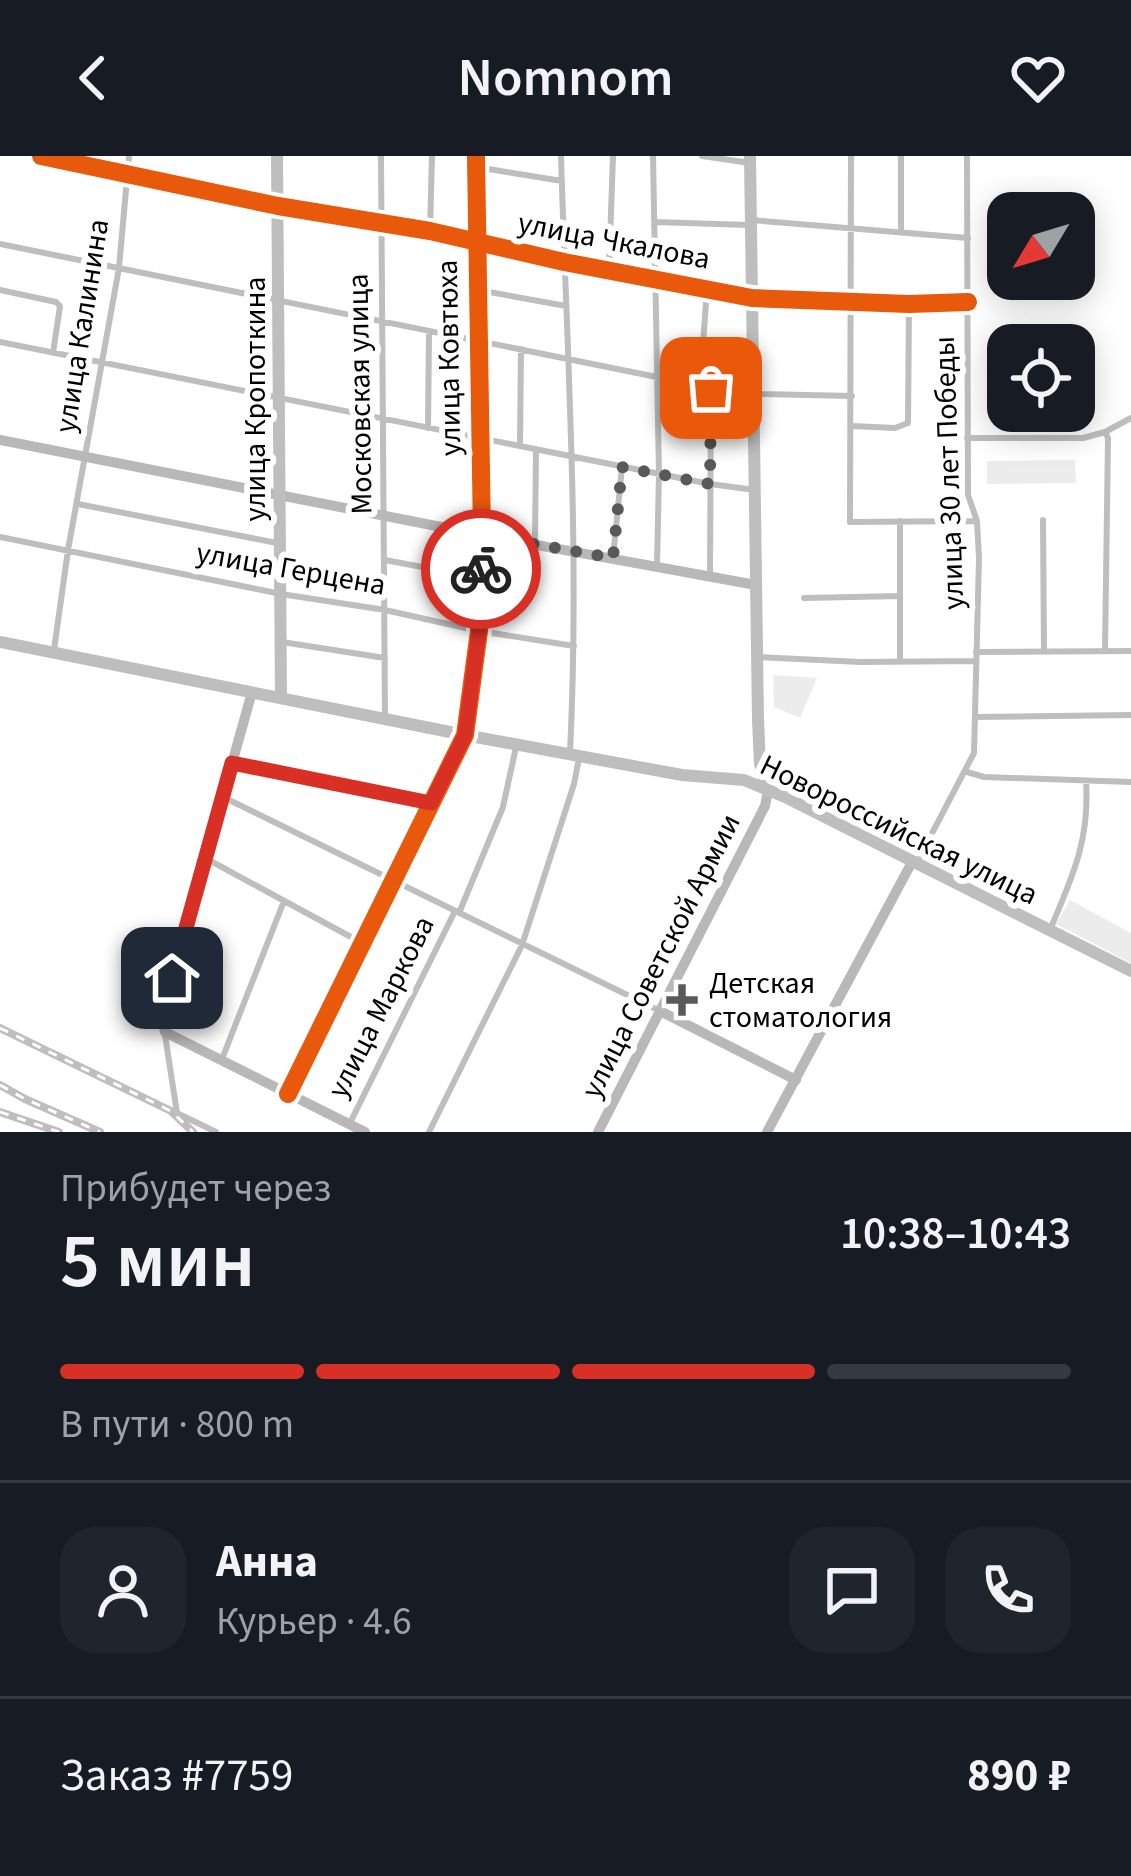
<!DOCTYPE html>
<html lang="ru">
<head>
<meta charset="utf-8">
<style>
	:root { --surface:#171b24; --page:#20242c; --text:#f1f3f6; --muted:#9ea1a6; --line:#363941; --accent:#d93025 }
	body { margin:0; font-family:"Source Sans 3",sans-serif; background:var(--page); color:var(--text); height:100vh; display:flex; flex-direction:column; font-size:45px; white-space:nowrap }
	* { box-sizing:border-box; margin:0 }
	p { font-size:39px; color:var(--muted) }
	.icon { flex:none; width:66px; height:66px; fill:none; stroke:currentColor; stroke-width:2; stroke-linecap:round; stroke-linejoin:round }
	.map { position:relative; height:976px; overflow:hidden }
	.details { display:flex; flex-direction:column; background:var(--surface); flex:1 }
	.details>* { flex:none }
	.needle { width:78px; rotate:232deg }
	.fabs { position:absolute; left:987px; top:36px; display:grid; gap:24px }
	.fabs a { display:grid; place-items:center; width:108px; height:108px; border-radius:24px; background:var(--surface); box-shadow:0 6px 30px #0003; font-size:60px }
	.pin { position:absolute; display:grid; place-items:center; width:102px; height:102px; color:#fff; margin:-51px; border-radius:24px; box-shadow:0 6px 18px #0006 }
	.courier { position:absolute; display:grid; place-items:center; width:120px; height:120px; margin:-60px; border:9px solid #d93025; border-radius:50%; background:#fff; color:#222; box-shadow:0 3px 15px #0007 }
	.head em { font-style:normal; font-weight:600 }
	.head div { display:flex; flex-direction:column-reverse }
	.head { display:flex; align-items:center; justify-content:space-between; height:204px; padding:0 60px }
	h1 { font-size:78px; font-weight:600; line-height:90px }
	.bar { display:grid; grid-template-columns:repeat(4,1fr); gap:18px 12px; align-content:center; height:144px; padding:0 60px }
	.bar i { height:15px; border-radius:9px; background:var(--line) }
	.bar .active { background:var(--accent) }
	.bar p { grid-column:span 4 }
	.line { display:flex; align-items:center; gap:30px; padding:0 60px; border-top:3px solid var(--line) }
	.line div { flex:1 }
	.round { display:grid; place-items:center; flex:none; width:126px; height:126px; border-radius:36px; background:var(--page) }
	header { display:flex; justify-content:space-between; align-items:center; height:156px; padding:0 60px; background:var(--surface); font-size:54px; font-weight:600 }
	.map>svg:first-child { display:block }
	.green { fill:#ececec }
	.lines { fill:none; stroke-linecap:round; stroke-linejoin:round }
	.street { stroke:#bebebe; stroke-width:6 }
	.secondary { stroke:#b8b8b8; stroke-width:10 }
	.primary { stroke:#bebebe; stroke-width:12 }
	.rail-casing { stroke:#bebebe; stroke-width:8 }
	.rail { stroke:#fff; stroke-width:3; stroke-dasharray:9; stroke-linecap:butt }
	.cycleway-casing { stroke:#fff; stroke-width:26 }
	.cycleway { stroke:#e8590c; stroke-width:18 }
	.done { stroke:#595959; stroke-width:12; stroke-dasharray:0 21.6 }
	.route { stroke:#d93025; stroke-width:15 }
	.poi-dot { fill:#595959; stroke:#fff; stroke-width:4.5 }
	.labels { text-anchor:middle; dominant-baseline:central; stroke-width:12; stroke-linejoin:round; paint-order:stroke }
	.street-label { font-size:30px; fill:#000; stroke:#fff }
	.poi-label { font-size:30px; fill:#000; stroke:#fff; text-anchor:start }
</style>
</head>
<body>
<header><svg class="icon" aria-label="back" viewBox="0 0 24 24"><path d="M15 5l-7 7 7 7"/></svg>Nomnom<svg class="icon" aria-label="heart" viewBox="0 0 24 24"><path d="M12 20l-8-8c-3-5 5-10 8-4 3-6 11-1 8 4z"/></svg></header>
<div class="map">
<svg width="1131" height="976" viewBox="0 0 1131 976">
	<rect width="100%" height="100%" fill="#fff"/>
	<path class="green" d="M1075,304l1,23 -89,1v-23z
		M773,519l44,3 -17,40 -26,-11z
		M1070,744l61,33v30l-75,-39z"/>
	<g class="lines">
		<path class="street" d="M41,0l237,50 152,25 134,31 188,36 157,6 59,-2
			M381,0l4,563
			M561,0c6,199 19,397 9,596
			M653,0l6,318 -2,92
			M702,0l48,7
			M851,0l-1,366 127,-1
			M901,0v77
			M476,11l86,14
			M751,64l217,18
			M655,66l93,3
			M430,74l2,-74
			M0,88l711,144 51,6 90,2
			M609,114l4,-114
			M0,134l56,12 4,4 -7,47
			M478,134l88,16
			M0,186l710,142 45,6
			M700,229l7,-96
			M853,270l42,2 13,-5 1,-119
			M428,272l1,-96
			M967,282h116l22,-6 26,-14
			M520,290l1,-97
			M78,348l199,39
			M1043,364l1,131
			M0,381l281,57 104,16 94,21 95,15
			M535,386l1,-93
			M613,402l9,-91
			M385,404l95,18
			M710,420l1,-188
			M804,442l96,-2
			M282,486l103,16
			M54,494l14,-100 51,-282 10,-112
			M1105,495l3,-213 -3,-6
			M976,496l155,-1
			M757,501l103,5 116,-1
			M900,505v-140
			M975,561l156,-2
			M235,608l196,39
			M967,616l17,5 147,5
			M223,641l437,214
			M207,703l155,84
			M917,706l57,-109 5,-195 -2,-37 -9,-26 -1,-339
			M459,757l44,-106 13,-60
			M1050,774c22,-53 40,-89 36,-149
			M165,879l12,78 39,19
			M222,903l62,-158
			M288,938l177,-359 14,-104 3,-96 -6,-379
			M350,967l105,-212
			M429,976l93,-187 52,-161 5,-26"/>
		<path class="secondary" d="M0,284l482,95 274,50
			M252,536l-91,325 4,15 200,100
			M660,855l136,69
			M598,976l167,-326 3,-15
			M767,976l145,-270"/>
		<path class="primary" d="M277,0l4,542
			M750,0l8,564 2,44 8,27
			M0,486l465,93 217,40 62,5 41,17 346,174"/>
		<g class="rail-casing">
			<path id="rail" d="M0,872l171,83 22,21
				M0,929l25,14 75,33
				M0,956l59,20"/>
		</g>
		<use href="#rail" class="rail"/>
		<g class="cycleway-casing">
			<path id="cycleway" d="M41,0l237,50 152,25 134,31 188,36 157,6 59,-2
				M288,938l177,-359 14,-104 3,-96 -6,-379"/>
		</g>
		<use href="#cycleway" class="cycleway"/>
	</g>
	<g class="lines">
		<path class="done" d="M481,413l1,-34 131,23 9,-91 88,17 1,-96"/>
		<path class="route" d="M172,822l60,-215 199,40 34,-68 14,-104 2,-62"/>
	</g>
	<path class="poi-dot" d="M676 826h12v12h12v12h-12v12h-12v-12h-12v-12h12z"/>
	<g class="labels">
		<g class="street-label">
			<text transform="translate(614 85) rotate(11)">улица Чкалова</text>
			<text transform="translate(82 170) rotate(-81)">улица Калинина</text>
			<text transform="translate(449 202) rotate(-91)">улица Ковтюха</text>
			<text transform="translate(360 238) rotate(-91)">Московская улица</text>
			<text transform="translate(255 243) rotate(-90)">улица Кропоткина</text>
			<text transform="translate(949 317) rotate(-92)">улица 30 лет Победы</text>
			<text transform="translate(291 413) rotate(10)">улица Герцена</text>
			<text transform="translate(899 674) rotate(26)">Новороссийская улица</text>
			<text transform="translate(661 800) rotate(-63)">улица Советской Армии</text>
			<text transform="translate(381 851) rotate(-63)">улица Маркова</text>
		</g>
		<g class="poi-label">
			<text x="709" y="827">Детская<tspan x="709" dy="34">стоматология</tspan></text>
		</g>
	</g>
</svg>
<div class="fabs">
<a><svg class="needle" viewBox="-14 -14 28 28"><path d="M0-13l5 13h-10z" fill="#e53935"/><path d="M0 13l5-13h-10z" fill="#9ea1a6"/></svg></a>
<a><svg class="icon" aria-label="locate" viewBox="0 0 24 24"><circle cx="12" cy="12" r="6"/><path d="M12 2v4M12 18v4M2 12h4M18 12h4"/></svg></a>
</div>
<div class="pin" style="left:711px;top:232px;background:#ea580c"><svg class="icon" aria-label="bag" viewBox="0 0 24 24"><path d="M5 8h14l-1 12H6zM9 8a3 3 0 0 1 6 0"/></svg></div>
<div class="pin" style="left:172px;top:822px;background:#1f2937"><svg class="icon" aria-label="home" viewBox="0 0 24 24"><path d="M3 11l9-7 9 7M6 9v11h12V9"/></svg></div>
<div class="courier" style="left:481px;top:413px"><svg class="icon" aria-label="bike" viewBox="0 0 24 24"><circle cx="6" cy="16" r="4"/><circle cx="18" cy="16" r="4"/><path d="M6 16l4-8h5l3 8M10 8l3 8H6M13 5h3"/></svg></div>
</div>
<section class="details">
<div class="head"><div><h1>5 мин</h1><p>Прибудет через</p></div><em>10:38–10:43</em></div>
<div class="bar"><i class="active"></i><i class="active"></i><i class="active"></i><i></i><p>В пути · 800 m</p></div>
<div class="line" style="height:216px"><a class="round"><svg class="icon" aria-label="person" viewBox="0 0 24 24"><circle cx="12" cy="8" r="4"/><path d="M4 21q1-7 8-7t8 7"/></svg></a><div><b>Анна</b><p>Курьер · 4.6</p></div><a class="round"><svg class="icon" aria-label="chat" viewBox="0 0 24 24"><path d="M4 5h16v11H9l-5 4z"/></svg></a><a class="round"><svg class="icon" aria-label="phone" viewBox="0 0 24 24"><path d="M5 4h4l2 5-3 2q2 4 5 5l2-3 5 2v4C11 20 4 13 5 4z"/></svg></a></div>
<div class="line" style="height:156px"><div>Заказ #7759</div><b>890 ₽</b></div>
</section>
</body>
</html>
